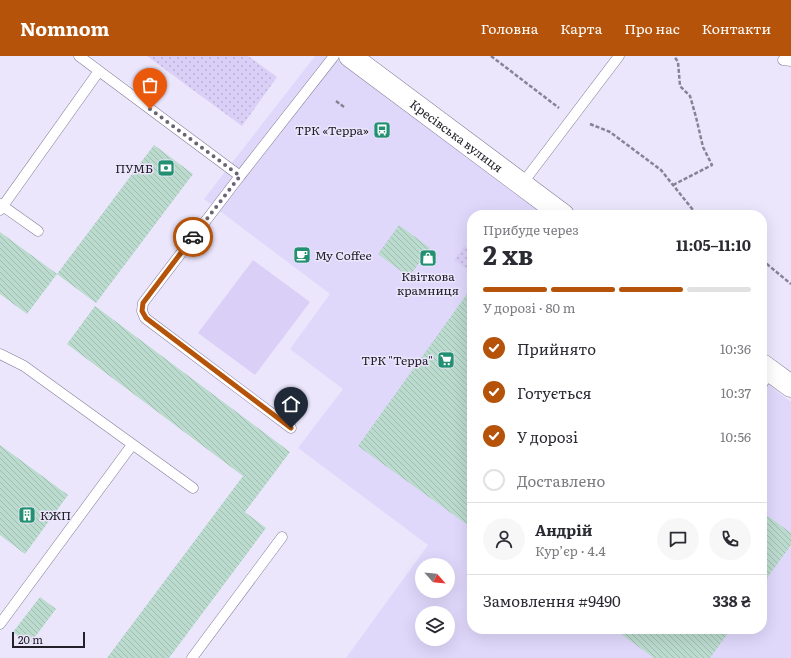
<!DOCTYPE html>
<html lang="uk">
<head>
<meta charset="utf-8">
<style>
	:root { --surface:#fff; --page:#f7f7f7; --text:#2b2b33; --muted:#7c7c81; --line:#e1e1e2; --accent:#b45309 }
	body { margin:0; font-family:Literata,serif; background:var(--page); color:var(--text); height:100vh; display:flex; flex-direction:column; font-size:15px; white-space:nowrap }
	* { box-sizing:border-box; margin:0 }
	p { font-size:13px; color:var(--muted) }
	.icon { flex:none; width:22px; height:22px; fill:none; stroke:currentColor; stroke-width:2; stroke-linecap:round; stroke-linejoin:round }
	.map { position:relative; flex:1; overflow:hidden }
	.drawer { position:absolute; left:467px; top:154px; width:300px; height:424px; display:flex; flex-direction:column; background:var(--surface); border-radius:16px; box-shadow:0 4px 16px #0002 }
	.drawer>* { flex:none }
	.needle { width:26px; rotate:117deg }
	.controls { position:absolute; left:415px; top:502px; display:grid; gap:8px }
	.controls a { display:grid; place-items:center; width:40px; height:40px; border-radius:50%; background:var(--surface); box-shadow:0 4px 16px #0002; font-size:20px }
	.scale { position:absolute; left:12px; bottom:10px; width:73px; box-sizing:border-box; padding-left:4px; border:2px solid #23202a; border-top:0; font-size:11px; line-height:14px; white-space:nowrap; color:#23202a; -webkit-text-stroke:3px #ebe6fc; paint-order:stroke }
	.pin { position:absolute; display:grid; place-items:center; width:34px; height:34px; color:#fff; margin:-41px -17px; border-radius:50% 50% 50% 0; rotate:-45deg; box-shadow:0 0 4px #0007 }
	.pin .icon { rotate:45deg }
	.courier { position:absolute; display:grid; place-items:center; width:40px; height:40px; margin:-20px; border:3px solid #b45309; border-radius:50%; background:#fff; color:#222; box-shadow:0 1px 5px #0007 }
	.summary em { font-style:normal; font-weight:700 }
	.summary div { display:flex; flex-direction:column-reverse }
	.summary { display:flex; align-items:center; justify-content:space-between; height:68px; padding:0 16px }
	h1 { font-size:26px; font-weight:700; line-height:30px }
	.bar { display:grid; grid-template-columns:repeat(4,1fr); gap:6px 4px; align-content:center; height:48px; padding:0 16px }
	.bar i { height:5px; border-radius:3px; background:var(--line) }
	.bar .current { background:var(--accent) }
	.bar p { grid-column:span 4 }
	.line { display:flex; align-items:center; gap:10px; padding:0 16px; border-top:1px solid var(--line) }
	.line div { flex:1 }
	.round { display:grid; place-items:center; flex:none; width:42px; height:42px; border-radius:21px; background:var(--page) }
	ol { padding:0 16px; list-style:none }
	li { display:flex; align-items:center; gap:12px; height:44px }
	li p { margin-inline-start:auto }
	li .icon { padding:4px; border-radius:50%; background:var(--accent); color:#fff; stroke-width:4 }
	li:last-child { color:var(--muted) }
	li i { width:22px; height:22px; border:2px solid var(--line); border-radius:50% }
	header { display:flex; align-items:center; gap:24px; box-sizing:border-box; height:56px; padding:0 20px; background:var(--accent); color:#fff }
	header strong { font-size:19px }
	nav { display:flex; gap:22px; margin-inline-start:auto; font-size:14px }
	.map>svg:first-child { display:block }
	.built { fill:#e0d8fb; fill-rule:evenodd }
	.grass { fill:url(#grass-dots) }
	.park { fill:#dacff7 }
	.building { fill:url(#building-back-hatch) }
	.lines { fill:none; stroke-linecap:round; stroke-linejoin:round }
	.lane-casing { stroke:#837d96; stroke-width:11 }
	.secondary-casing { stroke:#837d96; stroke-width:23 }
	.path { stroke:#878393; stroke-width:2.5; stroke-dasharray:4 2; stroke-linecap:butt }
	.lane { stroke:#fff; stroke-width:10 }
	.secondary { stroke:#fff; stroke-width:22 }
	.done { stroke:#696574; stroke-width:4; stroke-dasharray:0 7.2 }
	.route { stroke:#b45309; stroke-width:5 }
	.labels { text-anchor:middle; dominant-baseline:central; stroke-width:3; stroke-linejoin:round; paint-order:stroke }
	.poi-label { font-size:12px; fill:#23202a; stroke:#ebe6fc; text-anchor:end }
	.street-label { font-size:12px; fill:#23202a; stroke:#ebe6fc }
</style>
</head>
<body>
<header>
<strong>Nomnom</strong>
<nav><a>Головна</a><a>Карта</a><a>Про нас</a><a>Контакти</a></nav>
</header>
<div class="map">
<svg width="791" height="602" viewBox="0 0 791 602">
	<defs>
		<pattern id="grass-dots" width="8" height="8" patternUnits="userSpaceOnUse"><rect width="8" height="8" fill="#dacff7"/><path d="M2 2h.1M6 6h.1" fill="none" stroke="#bbb1d4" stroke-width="1.8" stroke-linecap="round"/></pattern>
		<pattern id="building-back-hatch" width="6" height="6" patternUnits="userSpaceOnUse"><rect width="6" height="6" fill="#bbdbce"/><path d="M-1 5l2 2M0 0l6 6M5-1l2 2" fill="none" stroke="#a0bcb1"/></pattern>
	</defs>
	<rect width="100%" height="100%" fill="#ebe6fc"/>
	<path class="built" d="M315,0h18l211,159h-72v414h290v-249l29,22v256h-445l82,-113 -130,-97 45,-59 -53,-40 40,-55 -126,-95zM422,509h26v26h-26zM422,557h26v26h-26z"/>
	<path class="grass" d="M147,0h101l29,21 -35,49z
		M464,190l8,6v21l-18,-13z"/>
	<path class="park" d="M253,204l57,42 -55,73 -57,-42z"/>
	<path class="building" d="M154,89l39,29 -97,129 -39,-29z
		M399,169l31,23 -21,29 -31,-23z
		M0,176l57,42 -30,40 -27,-20z
		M472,231v241l-114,-82z
		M95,250l195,146 -45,60 21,16 -97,130h-62l136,-182 -176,-132z
		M0,389l68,50 -43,59 -25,-19z
		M762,456l29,21v12l-29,40z
		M40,541l16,12 -27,36 -16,-13z
		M614,573h117l-21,29h-56z"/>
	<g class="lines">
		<g class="lane-casing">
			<path id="lane" d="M79,0l161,120 94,-120
				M783,4l8,1
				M240,120l-97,127 -1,8 3,7 146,110
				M522,128l97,-128
				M0,148l38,27
				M0,154l99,-139
				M0,298l24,12 169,122
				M762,328l9,-13
				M0,568l132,-179
				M192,602l90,-121"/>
		</g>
		<g class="secondary-casing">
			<g id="secondary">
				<path id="s1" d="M350,0l213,159"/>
				<path d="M762,309l29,21"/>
			</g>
		</g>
		<path class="path" d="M491,0l68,52
			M336,45l8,6
			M590,68l20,8 51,38 36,45
			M673,129l39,-20 -9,-18 -7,-30 -6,-21 -10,-10 -2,-24 -4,-6
			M762,204l29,24"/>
		<use href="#lane" class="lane"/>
		<use href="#secondary" class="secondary"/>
	</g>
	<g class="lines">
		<path class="done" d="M150,53l90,67 -47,61"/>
		<path class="route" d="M193,181l-50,66 -1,8 4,7 145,110"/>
	</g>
	<defs>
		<g id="bus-square" transform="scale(0.9)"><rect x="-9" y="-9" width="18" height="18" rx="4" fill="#229071" stroke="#ebe6fc"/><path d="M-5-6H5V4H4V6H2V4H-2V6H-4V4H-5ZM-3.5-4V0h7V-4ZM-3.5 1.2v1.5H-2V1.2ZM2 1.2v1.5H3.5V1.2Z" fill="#fff"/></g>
		<g id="bank-square" transform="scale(0.9)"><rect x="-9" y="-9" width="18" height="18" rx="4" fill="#229071" stroke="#ebe6fc"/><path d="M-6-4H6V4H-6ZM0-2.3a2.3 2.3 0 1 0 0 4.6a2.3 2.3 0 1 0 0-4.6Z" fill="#fff"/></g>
		<g id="cafe-square" transform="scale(0.9)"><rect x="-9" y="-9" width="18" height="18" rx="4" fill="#229071" stroke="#ebe6fc"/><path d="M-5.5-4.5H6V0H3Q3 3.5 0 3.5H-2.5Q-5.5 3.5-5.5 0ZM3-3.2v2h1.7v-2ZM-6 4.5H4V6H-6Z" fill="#fff"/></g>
		<g id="shop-square" transform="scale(0.9)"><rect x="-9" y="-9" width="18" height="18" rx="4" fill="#229071" stroke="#ebe6fc"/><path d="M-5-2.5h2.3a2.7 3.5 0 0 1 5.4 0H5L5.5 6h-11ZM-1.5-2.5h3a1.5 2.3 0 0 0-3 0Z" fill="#fff"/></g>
		<g id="supermarket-square" transform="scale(0.9)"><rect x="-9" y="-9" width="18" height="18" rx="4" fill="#229071" stroke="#ebe6fc"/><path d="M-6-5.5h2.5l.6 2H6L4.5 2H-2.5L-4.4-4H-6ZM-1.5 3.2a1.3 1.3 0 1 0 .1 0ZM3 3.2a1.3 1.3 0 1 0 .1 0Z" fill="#fff"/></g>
		<g id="building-square" transform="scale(0.9)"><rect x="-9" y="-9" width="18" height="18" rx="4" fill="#229071" stroke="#ebe6fc"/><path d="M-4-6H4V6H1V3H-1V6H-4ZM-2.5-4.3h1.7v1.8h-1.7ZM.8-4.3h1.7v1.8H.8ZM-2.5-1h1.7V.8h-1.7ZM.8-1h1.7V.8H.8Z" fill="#fff"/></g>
	</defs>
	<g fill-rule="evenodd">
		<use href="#bus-square" x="382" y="74"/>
		<use href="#bank-square" x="166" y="112"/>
		<use href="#cafe-square" x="302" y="199"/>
		<use href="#shop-square" x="428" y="202"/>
		<use href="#supermarket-square" x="446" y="304"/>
		<use href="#building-square" x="27" y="459"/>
	</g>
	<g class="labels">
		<g class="poi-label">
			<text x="369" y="74">ТРК «Терра»</text>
			<text x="153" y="112">ПУМБ</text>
			<text x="315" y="199" text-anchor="start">My Coffee</text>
			<text x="428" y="220" text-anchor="middle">Квіткова<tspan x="428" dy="14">крамниця</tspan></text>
			<text x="433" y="304">ТРК "Терра"</text>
			<text x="40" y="459" text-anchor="start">КЖП</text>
		</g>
		<g class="street-label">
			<text stroke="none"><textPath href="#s1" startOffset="133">Кресівська вулиця</textPath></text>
		</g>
	</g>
</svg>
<div class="controls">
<a><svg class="needle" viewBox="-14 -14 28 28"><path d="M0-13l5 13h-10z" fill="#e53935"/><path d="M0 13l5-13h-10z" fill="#7c7c81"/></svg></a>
<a><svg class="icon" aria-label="layers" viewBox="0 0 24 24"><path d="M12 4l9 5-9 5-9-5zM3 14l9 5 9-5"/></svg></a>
</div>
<div class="scale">20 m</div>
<div class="pin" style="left:150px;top:53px;background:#ea580c"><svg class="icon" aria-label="bag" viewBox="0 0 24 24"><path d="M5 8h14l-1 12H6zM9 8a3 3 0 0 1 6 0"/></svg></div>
<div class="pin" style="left:291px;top:372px;background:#1f2937"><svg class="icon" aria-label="home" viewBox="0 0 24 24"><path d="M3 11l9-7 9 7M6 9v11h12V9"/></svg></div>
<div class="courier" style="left:193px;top:181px"><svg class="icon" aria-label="car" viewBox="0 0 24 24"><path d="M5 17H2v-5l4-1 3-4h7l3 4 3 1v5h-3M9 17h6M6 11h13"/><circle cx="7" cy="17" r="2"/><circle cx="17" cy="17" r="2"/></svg></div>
<section class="drawer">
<div class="summary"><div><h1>2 хв</h1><p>Прибуде через</p></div><em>11:05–11:10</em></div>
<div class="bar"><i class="current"></i><i class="current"></i><i class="current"></i><i></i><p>У дорозі · 80 m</p></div>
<ol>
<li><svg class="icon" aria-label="check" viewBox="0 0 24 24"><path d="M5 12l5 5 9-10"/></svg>Прийнято<p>10:36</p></li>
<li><svg class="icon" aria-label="check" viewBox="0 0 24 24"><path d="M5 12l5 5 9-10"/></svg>Готується<p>10:37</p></li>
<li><svg class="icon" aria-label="check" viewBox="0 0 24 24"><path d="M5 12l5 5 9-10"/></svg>У дорозі<p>10:56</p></li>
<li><i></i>Доставлено</li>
</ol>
<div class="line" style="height:72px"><a class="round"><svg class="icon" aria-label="person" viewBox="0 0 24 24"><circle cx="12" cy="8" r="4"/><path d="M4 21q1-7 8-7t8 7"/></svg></a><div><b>Андрій</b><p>Кур’єр · 4.4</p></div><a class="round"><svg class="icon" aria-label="chat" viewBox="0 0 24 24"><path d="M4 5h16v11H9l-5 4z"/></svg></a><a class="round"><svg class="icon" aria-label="phone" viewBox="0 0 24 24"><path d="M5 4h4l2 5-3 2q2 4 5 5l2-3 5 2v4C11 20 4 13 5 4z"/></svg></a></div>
<div class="line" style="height:52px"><div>Замовлення #9490</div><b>338 ₴</b></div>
</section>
</div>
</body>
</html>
